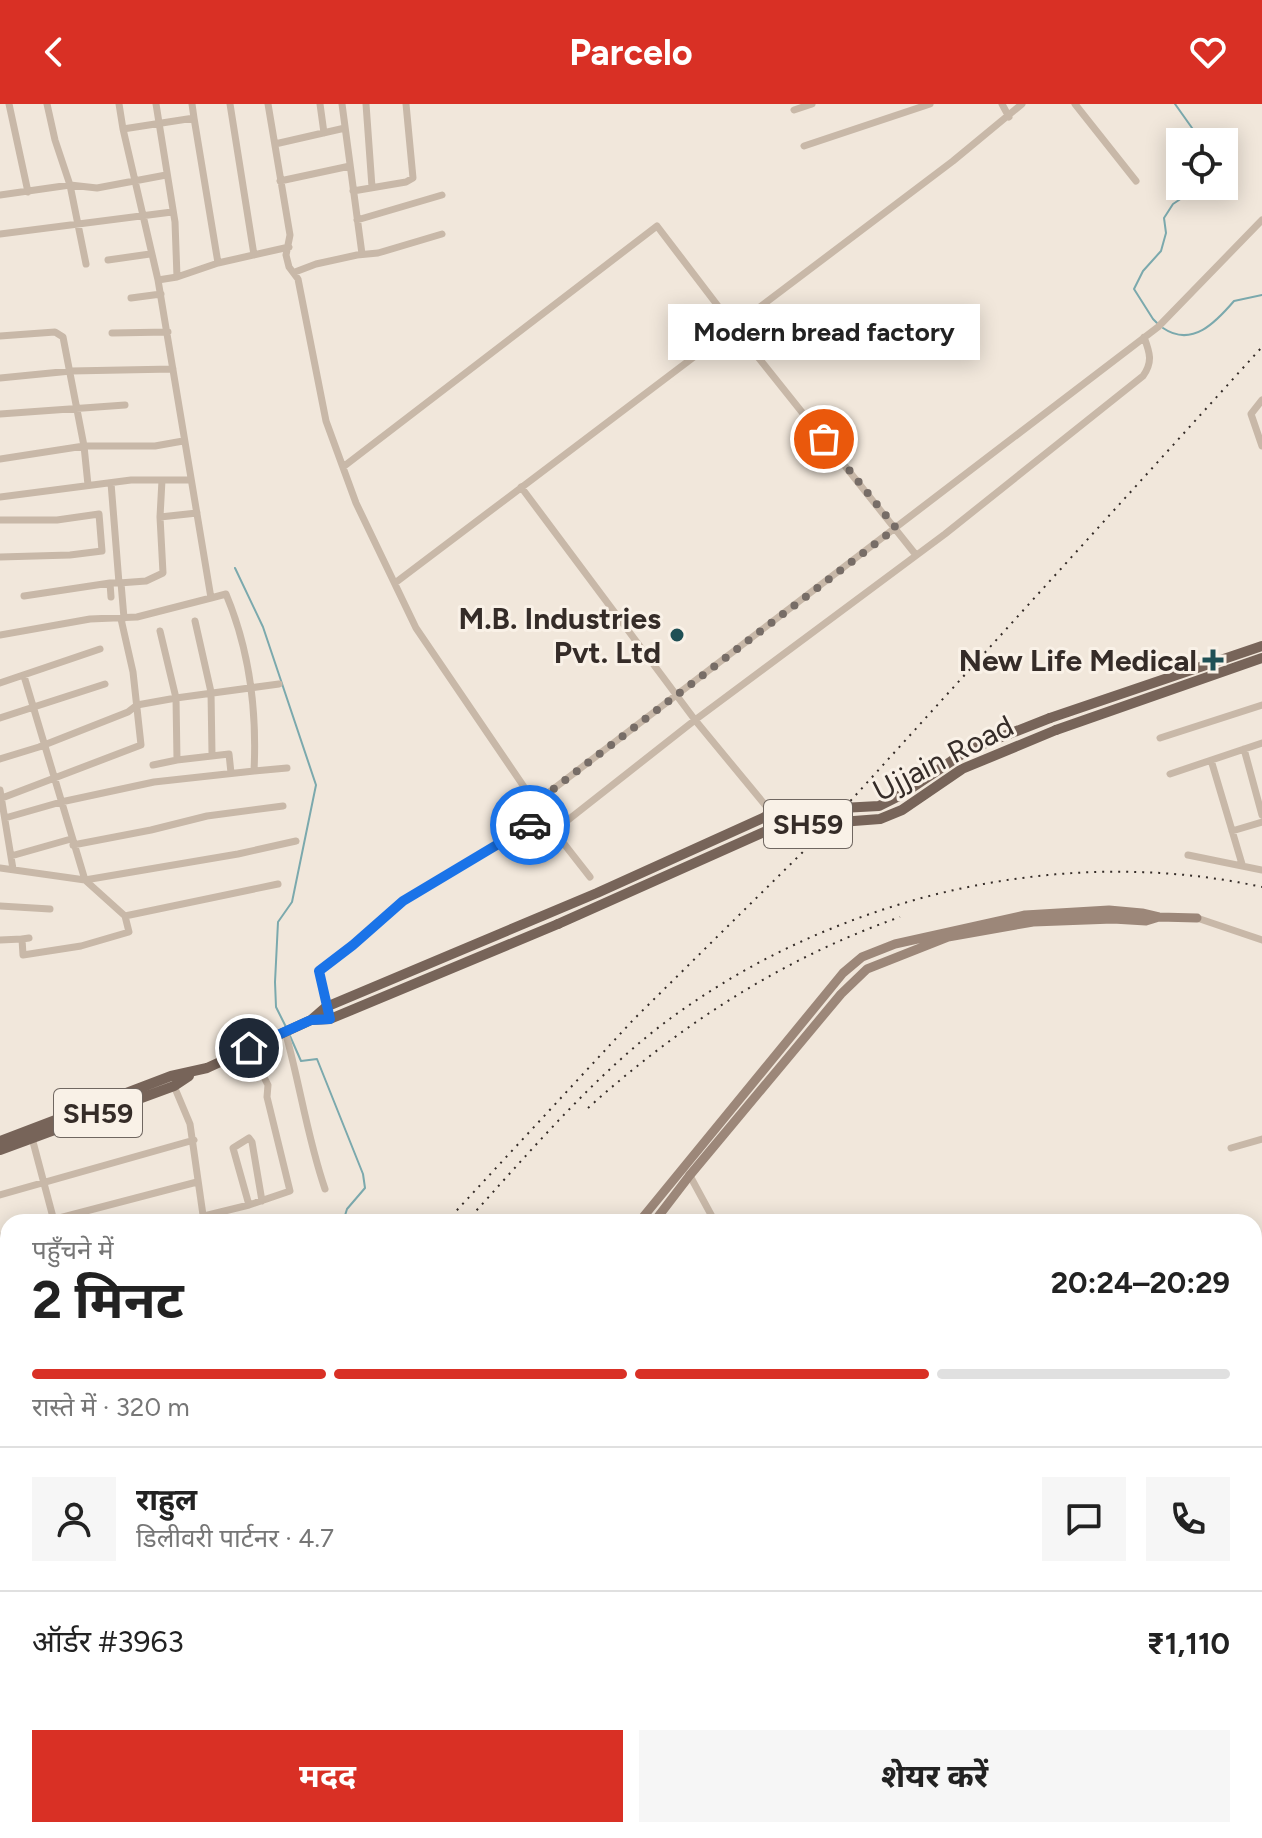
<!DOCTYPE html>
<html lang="hi">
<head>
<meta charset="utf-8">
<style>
	:root { --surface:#fff; --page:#f6f6f6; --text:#222; --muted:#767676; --line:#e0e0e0; --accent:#d93025 }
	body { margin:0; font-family:Figtree,"Noto Sans Devanagari",sans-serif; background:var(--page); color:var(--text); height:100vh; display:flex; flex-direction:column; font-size:30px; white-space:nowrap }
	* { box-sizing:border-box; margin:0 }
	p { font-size:26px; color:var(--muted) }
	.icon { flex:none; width:44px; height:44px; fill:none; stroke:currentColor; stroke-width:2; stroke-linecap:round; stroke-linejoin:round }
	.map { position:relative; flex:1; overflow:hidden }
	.details { position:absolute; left:0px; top:1110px; width:1262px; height:624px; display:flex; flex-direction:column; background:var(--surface); border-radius:24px 24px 0 0; box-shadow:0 4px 20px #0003 }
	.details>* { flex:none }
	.tools { position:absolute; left:1166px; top:24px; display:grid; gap:16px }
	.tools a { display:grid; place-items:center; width:72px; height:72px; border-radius:0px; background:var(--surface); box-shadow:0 4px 20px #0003; font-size:40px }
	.pin { position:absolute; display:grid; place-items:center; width:68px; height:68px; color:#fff; margin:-34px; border:4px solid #fff; border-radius:50%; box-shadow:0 2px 8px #0007 }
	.courier { position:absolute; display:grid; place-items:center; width:80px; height:80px; margin:-40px; border:6px solid #1a73e8; border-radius:50%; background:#fff; color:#222; box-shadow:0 2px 10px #0007 }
	.bubble { position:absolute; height:56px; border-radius:0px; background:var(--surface); box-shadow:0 4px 20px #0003; font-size:26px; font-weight:700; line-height:56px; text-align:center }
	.headline em { font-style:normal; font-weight:700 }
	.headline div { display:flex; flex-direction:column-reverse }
	.headline { display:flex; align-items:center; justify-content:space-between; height:136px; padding:0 32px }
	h1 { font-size:52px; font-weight:700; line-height:60px }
	.bar { display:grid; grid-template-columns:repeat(4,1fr); gap:12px 8px; align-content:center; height:96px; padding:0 32px }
	.bar i { height:10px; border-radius:6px; background:var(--line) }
	.bar .current { background:var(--accent) }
	.bar p { grid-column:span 4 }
	.line { display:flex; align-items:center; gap:20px; padding:0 32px; border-top:2px solid var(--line) }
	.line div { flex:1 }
	.round { display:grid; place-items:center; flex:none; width:84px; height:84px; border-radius:0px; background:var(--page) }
	.cta { display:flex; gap:16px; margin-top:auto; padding:16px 32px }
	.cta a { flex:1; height:92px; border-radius:0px; background:var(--accent); color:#fff; font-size:32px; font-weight:700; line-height:92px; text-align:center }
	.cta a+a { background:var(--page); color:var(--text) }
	header { display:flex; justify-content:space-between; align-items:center; height:104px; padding:0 32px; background:var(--accent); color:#fff; font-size:36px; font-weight:700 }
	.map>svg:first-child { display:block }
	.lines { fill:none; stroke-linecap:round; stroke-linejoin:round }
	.stream { stroke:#7ba9ad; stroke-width:2 }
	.river { stroke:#7ba9ad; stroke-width:14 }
	.street { stroke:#c8b8a8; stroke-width:7 }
	.secondary { stroke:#9c8779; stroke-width:9 }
	.primary { stroke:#776459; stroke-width:10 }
	.rail { stroke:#352c28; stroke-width:2; stroke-dasharray:2 6; stroke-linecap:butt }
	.primary-bridge { stroke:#776459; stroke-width:10 }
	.done { stroke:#776d67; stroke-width:8; stroke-dasharray:0 14.4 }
	.route { stroke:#1a73e8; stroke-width:10 }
	.poi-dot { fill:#1f5055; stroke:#f9f1e7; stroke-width:3 }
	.labels { text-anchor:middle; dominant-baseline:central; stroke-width:6; stroke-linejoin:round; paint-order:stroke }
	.shield { fill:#f9f1e7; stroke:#706761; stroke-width:2 }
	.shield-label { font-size:28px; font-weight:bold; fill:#352c28 }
	.poi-label { font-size:30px; font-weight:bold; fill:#352c28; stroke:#f9f1e7; text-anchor:end }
	.street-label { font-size:30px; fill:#352c28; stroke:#f9f1e7 }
</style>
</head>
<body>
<header><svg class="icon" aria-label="back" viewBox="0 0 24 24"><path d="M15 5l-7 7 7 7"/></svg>Parcelo<svg class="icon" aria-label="heart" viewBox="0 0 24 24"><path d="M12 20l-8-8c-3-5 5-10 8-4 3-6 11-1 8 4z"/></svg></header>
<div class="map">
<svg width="1262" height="1734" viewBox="0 0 1262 1734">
	<rect width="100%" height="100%" fill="#f1e7db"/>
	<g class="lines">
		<path class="stream" d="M1175,0l27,38
			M1158,220l-5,-5 -19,-30 9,-18 18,-20 5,-18 -2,-15 9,-14 15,-10 32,-4 -1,-4
			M1163,224c29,20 53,-6 71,-27l28,-6
			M235,464l28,59 53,158 -24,117 -14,20 -3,60 1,25 10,20
			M290,932l11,25 16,-2 46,115 2,14 -18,21 -4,13
			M0,1444l8,-1
			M723,1734l3,-8"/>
		<path class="river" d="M1173,1726l21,8
			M1082,1734l15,-8"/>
		<path class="street" d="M9,0l19,88
			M47,0l8,36 15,45 16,79
			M119,0l4,25 71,-11 -2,-14
			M230,0l24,151
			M268,0l22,131 -4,20 3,12 9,12 28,142 30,82 60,125 138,203 36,46
			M320,0l4,29
			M342,0l20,150
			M366,0l6,83
			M1002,0l7,13
			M1075,0l61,77
			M794,6l18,-6
			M123,25l35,151
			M275,40l70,-16
			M804,42l126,-42
			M280,77l70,-15
			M353,87l53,-9 7,-4 -7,-74
			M0,91l70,-10 27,3 69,-13
			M357,116l85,-25
			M0,130l172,-22
			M108,156l42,-6
			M218,159l71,-16
			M295,168l21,-8 41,-9 21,-2 64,-19
			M177,173l41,-14 -24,-145
			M131,194l30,-4
			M112,229l56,-1
			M0,232l55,-4 8,5 21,109h71l28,-5
			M0,274l71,-7 102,-2
			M1262,296l-11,14 11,32
			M0,310l125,-9
			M0,355l84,-13 4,39
			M343,363l314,-241 77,101 182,228
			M521,383l174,233 71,86
			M0,393l131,-17h60
			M160,413l37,-4
			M0,416h57l42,-6 3,37 -32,4 -70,2
			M110,479h9l-8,-100
			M119,479l27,-2 17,-8 -3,-56 2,-37
			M121,479l3,35
			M395,479l558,-422 69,-57
			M24,492l86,-13 1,14
			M195,517l16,71 1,62
			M0,531l90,-16 47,-2 74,-19
			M24,572l61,204 153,-26 58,-13
			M0,579l100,-34
			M0,614l105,-34
			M1160,634l102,-33
			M1244,645l18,66
			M0,655l39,-12 89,-35 9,-7 39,-7 -16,-67
			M1211,656l31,104
			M153,661l24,-5
			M254,667l33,-3
			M231,669l-2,-19 -52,6 -1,-62 103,-14
			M1170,670l92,-31
			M0,686l13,79
			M2,694l139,-53 -8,-73 -12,-53
			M535,699l623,-476 104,-107
			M5,714l56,-16 93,-20 100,-11c3,-60 -5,-122 -28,-177l-15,4 -53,-318 19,-3 -2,-55 -19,-118
			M554,727l141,-111 250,-186 198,-158c10,-14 7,-23 1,-39
			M1232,727l30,-9
			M73,741l78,-15 56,-14 76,-10
			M1188,751l74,15
			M11,752l60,-17
			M0,764l85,12 40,36 4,16 -48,14 -58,9 -1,-16 7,-1
			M0,802l50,3
			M125,812l153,-32
			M1197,814l65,22
			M0,836l22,-1
			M327,905l-8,-38 34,-26 50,-44 142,-85
			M285,927c15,53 22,106 40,158
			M174,982l16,38 14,98
			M32,1034l22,83
			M1231,1044l31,-9
			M689,1070l26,48
			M0,1091l194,-55
			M249,1101l-16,-57 16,-10 3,4 10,59
			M204,1112l45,-11 41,-14 -23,-94 1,-12 -19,-37
			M44,1118l153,-40
			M0,1132l8,-2
			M0,1174l8,-2
			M1254,1186l8,-2
			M0,1215l8,-3
			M0,1256l8,-3
			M0,1294l8,-2
			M0,1427l8,-6
			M1254,1470l8,-4
			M0,1471l8,-5
			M1254,1504l8,26
			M0,1512l8,-5
			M659,1726l2,8
			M538,1734l19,-8"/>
		<path class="secondary" d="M639,1118l204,-249 19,-16 33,-13 130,-29 84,-5 33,3 17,4 38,1
			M654,1118l36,-47 151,-181 26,-25 81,-32 85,-15 80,-3 33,2 13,-4
			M60,1734l7,-8
			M82,1734l7,-8"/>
		<path class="primary" d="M1050,614l212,-72
			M1056,626l206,-72
			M311,916l19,-1 228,-95
			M0,1037l171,-65 36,-8 104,-48 15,-13 271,-114 168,-76
			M0,1046l174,-64 15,-10"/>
		<path class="rail" d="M588,1004c92,-83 195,-150 312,-191
			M446,1118l188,-203 181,-179 447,-493
			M466,1118c62,-68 131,-150 205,-204 166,-122 389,-175 591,-131
			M0,1612l8,-9
			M0,1640l8,-8"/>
		<path class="primary-bridge" d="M765,713l39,-7 75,-4 22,-11 67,-45 82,-32
			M558,820l217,-97 105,-8 22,-9 60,-41 94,-39"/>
	</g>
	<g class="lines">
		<path class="done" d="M530,721l15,-9 -10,-13 361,-275 -72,-89"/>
		<path class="route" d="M249,944l62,-28 19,-1 -11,-48 34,-26 50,-44 127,-76"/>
	</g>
	<g class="poi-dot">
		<circle cx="677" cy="531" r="8"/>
		<path d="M1209 544h8v8h8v8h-8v8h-8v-8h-8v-8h8z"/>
	</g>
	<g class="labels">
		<g class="shield">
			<rect x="764" y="696" width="88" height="48" rx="6"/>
			<rect x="54" y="985" width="88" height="48" rx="6"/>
		</g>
		<g class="shield-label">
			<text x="808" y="720">SH59</text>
			<text x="98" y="1009">SH59</text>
		</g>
		<g class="poi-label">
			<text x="661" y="514">M.B. Industries<tspan x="661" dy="34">Pvt. Ltd</tspan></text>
			<text x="1197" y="556">New Life Medical</text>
		</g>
		<g class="street-label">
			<text transform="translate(943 654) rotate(-27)">Ujjain Road</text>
		</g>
	</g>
</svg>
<div class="tools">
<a><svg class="icon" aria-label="locate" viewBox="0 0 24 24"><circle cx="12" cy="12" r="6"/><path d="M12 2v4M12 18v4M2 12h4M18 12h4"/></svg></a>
</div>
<div class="pin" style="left:824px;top:335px;background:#ea580c"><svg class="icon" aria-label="bag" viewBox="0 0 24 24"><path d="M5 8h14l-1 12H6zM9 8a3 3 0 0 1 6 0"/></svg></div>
<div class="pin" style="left:249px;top:944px;background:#1f2937"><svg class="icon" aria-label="home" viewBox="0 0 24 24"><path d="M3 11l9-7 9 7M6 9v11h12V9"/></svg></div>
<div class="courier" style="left:530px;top:721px"><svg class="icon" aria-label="car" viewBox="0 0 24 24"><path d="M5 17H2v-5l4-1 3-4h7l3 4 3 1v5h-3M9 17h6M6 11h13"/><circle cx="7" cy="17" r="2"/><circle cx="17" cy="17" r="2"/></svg></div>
<div class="bubble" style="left:668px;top:200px;width:312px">Modern bread factory</div>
<section class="details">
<div class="headline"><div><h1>2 मिनट</h1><p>पहुँचने में</p></div><em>20:24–20:29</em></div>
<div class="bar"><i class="current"></i><i class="current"></i><i class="current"></i><i></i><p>रास्ते में · 320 m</p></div>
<div class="line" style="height:144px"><a class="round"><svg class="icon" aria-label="person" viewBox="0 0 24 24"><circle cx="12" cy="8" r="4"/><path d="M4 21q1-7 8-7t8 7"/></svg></a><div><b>राहुल</b><p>डिलीवरी पार्टनर · 4.7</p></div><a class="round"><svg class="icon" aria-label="chat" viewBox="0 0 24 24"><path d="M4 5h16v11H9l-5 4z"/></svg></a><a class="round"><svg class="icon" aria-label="phone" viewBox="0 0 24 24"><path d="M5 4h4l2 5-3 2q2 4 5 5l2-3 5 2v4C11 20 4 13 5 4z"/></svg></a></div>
<div class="line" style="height:104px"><div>ऑर्डर #3963</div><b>₹1,110</b></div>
<div class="cta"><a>मदद</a><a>शेयर करें</a></div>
</section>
</div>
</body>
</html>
